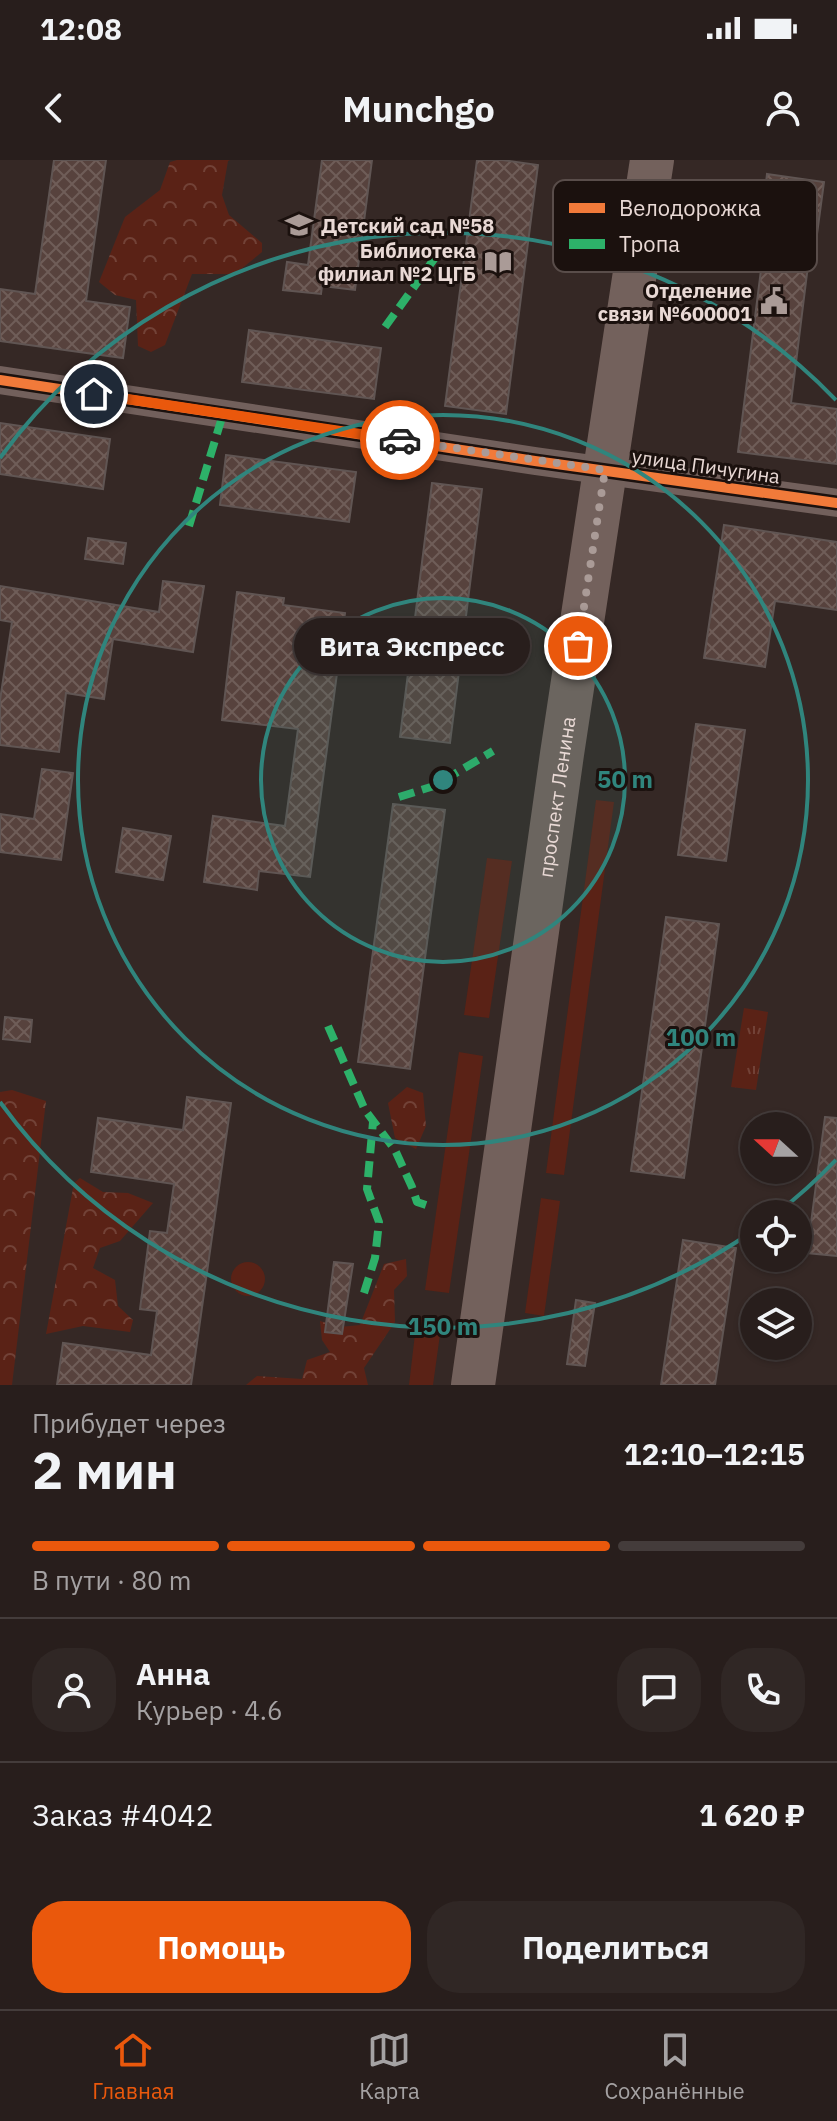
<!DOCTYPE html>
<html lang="ru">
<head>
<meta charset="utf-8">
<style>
	:root { --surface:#281e1c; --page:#302725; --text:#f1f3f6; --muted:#a5a2a3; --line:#443c3b; --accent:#ea580c }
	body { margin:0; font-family:"IBM Plex Sans",sans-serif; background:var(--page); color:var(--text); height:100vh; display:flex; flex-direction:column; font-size:30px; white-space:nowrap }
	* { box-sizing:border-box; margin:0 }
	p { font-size:26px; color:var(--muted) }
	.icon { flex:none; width:44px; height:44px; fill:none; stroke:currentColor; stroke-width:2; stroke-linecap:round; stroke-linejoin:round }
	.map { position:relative; height:1225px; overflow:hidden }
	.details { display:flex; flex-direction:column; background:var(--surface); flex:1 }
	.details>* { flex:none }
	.needle { width:52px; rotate:291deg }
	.fabs { position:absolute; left:740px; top:952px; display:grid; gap:16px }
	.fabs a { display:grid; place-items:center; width:72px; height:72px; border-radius:50%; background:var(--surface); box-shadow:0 2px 6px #0004,0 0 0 2px var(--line); font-size:40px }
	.pin { position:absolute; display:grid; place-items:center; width:68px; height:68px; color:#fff; margin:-34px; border:4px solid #fff; border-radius:50%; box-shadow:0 2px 8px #0007 }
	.courier { position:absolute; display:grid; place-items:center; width:80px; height:80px; margin:-40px; border:6px solid #ea580c; border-radius:50%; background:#fff; color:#222; box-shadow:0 2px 10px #0007 }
	.bubble { position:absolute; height:56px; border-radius:28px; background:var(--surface); box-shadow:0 2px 6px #0004,0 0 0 2px var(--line); font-size:26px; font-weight:800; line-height:56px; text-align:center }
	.headline em { font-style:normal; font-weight:800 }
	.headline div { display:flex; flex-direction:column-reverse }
	.headline { display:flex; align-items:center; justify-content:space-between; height:136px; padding:0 32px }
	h1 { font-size:52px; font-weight:800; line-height:60px }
	.bar { display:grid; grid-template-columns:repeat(4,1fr); gap:12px 8px; align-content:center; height:96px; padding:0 32px }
	.bar i { height:10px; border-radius:6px; background:var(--line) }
	.bar .active { background:var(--accent) }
	.bar p { grid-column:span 4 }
	.line { display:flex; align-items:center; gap:20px; padding:0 32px; border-top:2px solid var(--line) }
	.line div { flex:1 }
	.round { display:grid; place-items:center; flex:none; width:84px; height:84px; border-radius:32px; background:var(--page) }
	.cta { display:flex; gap:16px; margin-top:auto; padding:16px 32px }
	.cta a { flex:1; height:92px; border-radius:32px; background:var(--accent); color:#fff; font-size:32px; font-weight:800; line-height:92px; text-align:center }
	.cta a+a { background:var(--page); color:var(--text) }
	.status { display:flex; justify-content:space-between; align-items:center; height:56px; padding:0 40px; background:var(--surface); direction:ltr }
	.status svg { height:22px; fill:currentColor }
	header { display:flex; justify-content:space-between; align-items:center; height:104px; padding:0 32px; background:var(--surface); font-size:36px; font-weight:800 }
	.dock { display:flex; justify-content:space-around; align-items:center; height:112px; border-top:2px solid var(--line); background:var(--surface); font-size:22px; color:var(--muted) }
	.dock a { display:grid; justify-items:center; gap:4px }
	.dock .active { color:var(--accent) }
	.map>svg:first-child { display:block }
	.grass { fill:#5a2216 }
	.forest { fill:url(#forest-crowns) }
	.park { fill:url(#park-tufts) }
	.building { fill:url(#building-cross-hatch); stroke:#605553; stroke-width:2 }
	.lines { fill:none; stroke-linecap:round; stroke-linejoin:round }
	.street { stroke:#72605c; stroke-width:28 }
	.primary { stroke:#73615c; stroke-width:44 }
	.quiet { stroke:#2db169; stroke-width:8; stroke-dasharray:16 8; stroke-linecap:butt }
	.cycleway-casing { stroke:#1b110e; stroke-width:15 }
	.cycleway { stroke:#f17a3a; stroke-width:10 }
	.done { stroke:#aa9b97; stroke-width:8; stroke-dasharray:0 14.4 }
	.route { stroke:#ea580c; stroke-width:10 }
	.ring { fill:none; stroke:#30857d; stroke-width:4 }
	.labels { text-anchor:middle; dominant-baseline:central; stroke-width:6; stroke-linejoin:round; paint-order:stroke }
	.poi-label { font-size:20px; font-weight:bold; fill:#e9d9d5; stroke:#1b110e; text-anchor:end }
	.street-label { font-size:20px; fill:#e9d9d5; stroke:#1b110e }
	.key { fill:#1b110e; stroke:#594d4a; stroke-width:2 }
	.key-label { font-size:22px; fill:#e9d9d5 }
	.centre { fill:#30857d; stroke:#1b110e; stroke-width:4 }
	.ring-label { font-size:24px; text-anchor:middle; font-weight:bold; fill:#30857d; stroke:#1b110e; stroke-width:6; stroke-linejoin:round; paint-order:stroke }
</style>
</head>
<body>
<div class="status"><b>12:08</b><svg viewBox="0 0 49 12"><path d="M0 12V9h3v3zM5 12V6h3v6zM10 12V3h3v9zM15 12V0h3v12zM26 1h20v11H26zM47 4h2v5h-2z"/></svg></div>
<header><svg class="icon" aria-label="back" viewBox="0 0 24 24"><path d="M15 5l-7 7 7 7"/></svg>Munchgo<svg class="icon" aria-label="person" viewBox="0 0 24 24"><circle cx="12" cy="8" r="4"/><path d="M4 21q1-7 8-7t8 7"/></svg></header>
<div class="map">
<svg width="837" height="1225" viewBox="0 0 837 1225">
	<defs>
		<pattern id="forest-crowns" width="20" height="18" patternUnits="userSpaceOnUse" patternTransform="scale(2)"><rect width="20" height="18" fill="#5a2216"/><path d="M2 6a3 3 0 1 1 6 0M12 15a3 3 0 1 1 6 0" fill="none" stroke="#724237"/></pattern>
		<pattern id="park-tufts" width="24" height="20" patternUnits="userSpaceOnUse" patternTransform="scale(2)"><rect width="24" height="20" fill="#5a2216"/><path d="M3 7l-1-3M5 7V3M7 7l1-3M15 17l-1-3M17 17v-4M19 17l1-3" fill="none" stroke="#724237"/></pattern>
		<pattern id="building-cross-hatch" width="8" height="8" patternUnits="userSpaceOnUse" patternTransform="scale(2)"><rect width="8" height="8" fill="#57423d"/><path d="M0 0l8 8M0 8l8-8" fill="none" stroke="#6f5d58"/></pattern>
	</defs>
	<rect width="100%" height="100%" fill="#352825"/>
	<path class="grass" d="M596,640l18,2 -50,373 -18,-2z
		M487,698l25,3 -23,157 -25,-3z
		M459,892l24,4 -34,237 -24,-3z
		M541,1038l19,3 -16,115 -19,-3z
		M231 1119a17 17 0 1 1 34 0a17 17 0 1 1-34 0Z
		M417,1157l25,3 -9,65h-24z"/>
	<path class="forest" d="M177,0h53l-2,1 -6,34 7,20 33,28v9l-27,22h-43l-27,71 -14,7 -13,-6 -2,-46 -21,-5 -16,-13 26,-65 35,-27 10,-28z
		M407,927l16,6 3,33 -10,23 -21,-11 -7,-35z
		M12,930l34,11 -34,284h-12v-293z
		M80,1018l23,14 25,1 25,10 -33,38 -20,7 -7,20 22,12 3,26 15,14 -3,12 -47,-6 -37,8 28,-151z
		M406,1099l1,17 -13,14 1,32 -31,46 4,17h-122l11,-9 45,3 5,-19 23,-8 -8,-12 -2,-19 20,6 20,-2 24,-61z"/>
	<path class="park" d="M744,848l24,4 -12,78 -25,-3z"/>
	<path class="building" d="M54,0h52l-20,141 44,6 -7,51 -123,-17v-52l35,5z
		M322,0h50l-17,130 -33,-4 -1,8 -38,-4 4,-28 21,3z
		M477,0h25l36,5 -32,249 -61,-8z
		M767,14l57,8 -7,52 -5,-1 -21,170 46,6v55l-99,-12 25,-198 -5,-1z
		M249,170l132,18 -7,51 -132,-17z
		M0,263l110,16 -7,50 -103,-15z
		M226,295l130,17 -7,50 -129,-17z
		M432,323l50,6 -32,254 -50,-6z
		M724,365l113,17v68l-62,-9 -10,66 -61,-9z
		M88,378l38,5 -3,21 -38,-5z
		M163,421l41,5 -11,66 -80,-13 -9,60 -38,-6 -7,59 -59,-7v-45l12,-78 -12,-2v-34l159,26z
		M237,432l47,6 -1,7 62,8 -35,264 -51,-6 -2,19 -53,-8 9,-66 72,10 13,-97 -76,-9z
		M696,564l49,6 -19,131 -48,-6z
		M42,609l31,4 -12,87 -61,-8v-38l34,5z
		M393,644l52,6 -35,259 -52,-7z
		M123,668l48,8 -8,44 -47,-8z
		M666,757l53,7 -35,254 -53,-7z
		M5,857l27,3 -2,22 -27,-3z
		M187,937l44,6 -40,282h-134l6,-42 88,12 6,-44 -17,-2 10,-78 17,2 7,-49 -83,-12 7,-54 85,12z
		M825,957l12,1v138l-30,-3z
		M683,1080l53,8 -21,137h-54z
		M334,1102l19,2 -11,70 -17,-2z
		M576,1140l19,3 -10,63 -18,-2z"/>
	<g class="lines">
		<path class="street" d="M0,220l535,81 302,42"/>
		<path class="primary" id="s1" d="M473,1225l89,-631 90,-594"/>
		<path class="quiet" d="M385,167l52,-72
			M189,366l34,-112
			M399,637l35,-11 59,-35
			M328,866l37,84 30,40 17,37 5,15 9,3
			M364,1133l11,-35 4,-36 -12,-33 6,-67"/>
		<g class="cycleway-casing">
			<path id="cycleway" d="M0,220l535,81 302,42"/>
		</g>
		<use href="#cycleway" class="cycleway"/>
	</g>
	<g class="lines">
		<path class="done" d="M400,280l205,30 -27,176"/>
		<path class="route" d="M94,234l306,46"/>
	</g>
	<circle cx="443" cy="620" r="182" fill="#30857d" fill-opacity=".12"/>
	<g class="ring">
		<circle cx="443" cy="620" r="182"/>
		<circle cx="443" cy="620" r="365"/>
		<path d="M836 1000A547 547 0 0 1 776 1054M753 1071A547 547 0 0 1 0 942M0 298A547 547 0 0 1 836 240"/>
	</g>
	<defs>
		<g id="school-bare" transform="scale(2.16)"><path d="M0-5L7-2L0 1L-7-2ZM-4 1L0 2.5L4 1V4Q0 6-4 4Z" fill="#aa9b97" stroke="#1b110e" stroke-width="2.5" paint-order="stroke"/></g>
		<g id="library-bare" transform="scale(2.16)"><path d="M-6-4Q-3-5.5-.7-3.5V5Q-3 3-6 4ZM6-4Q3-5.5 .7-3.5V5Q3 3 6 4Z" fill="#aa9b97" stroke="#1b110e" stroke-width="2.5" paint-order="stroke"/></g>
		<g id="civic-bare" transform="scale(2.16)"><path d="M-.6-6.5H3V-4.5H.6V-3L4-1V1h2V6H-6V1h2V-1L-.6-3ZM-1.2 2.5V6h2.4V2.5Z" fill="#aa9b97" stroke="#1b110e" stroke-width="2.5" paint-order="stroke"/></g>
	</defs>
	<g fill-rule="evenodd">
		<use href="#school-bare" x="299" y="65"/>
		<use href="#library-bare" x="498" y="102"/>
		<use href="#civic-bare" x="774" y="141"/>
	</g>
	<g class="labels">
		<g class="poi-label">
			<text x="321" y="65" text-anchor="start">Детский сад №58</text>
			<text x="476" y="90">Библиотека<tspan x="476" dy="23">филиал №2 ЦГБ</tspan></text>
			<text x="752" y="130">Отделение<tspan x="752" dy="23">связи №600001</tspan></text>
		</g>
		<g class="street-label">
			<text transform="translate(706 306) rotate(8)">улица Пичугина</text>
			<text stroke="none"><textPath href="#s1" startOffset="594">проспект Ленина</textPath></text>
		</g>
	</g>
	<rect x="553" y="20" width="264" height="92" rx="12" class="key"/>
	<rect x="569" y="43" width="36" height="10" fill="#f17a3a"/>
	<rect x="569" y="79" width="36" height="10" fill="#2db169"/>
	<g class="key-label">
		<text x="619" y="56">Велодорожка</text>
		<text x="619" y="92">Тропа</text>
	</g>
	<circle cx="443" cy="620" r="12" class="centre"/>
	<g class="ring-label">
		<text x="625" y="628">50 m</text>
		<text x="701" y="886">100 m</text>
		<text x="443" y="1175">150 m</text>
	</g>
</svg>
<div class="fabs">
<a><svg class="needle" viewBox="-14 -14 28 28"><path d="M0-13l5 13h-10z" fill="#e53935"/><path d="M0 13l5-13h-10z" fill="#a5a2a3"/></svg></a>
<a><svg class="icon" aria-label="locate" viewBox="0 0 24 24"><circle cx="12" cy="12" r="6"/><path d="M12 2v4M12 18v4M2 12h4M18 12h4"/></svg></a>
<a><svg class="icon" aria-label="layers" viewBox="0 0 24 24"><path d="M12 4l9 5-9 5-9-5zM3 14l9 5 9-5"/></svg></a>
</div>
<div class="pin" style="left:578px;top:486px;background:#ea580c"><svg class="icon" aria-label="bag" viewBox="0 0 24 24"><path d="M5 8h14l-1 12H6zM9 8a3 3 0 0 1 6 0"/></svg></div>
<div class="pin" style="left:94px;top:234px;background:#1f2937"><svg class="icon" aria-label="home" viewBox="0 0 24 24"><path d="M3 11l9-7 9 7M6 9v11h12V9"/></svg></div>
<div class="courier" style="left:400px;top:280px"><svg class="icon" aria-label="car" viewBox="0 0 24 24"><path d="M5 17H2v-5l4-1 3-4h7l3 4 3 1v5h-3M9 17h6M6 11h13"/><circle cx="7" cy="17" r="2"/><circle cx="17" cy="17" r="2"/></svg></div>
<div class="bubble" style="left:294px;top:458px;width:236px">Вита Экспресс</div>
</div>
<section class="details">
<div class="headline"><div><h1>2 мин</h1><p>Прибудет через</p></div><em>12:10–12:15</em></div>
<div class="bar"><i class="active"></i><i class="active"></i><i class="active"></i><i></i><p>В пути · 80 m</p></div>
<div class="line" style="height:144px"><a class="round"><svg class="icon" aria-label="person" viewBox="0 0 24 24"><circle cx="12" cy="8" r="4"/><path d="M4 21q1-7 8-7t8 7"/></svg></a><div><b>Анна</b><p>Курьер · 4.6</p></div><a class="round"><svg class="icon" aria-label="chat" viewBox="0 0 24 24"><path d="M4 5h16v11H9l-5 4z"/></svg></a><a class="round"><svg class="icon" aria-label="phone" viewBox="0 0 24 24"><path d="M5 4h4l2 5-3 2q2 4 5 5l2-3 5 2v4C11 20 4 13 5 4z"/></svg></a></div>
<div class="line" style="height:104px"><div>Заказ #4042</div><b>1 620 ₽</b></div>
<div class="cta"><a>Помощь</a><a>Поделиться</a></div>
</section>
<nav class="dock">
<a class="active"><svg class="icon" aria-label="home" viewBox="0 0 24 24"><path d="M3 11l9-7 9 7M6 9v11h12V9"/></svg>Главная</a>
<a><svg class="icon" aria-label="map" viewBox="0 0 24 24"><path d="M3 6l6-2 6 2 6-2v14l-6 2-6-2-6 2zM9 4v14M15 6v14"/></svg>Карта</a>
<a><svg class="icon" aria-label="saved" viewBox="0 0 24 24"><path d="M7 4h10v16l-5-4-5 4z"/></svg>Сохранённые</a>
</nav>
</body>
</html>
